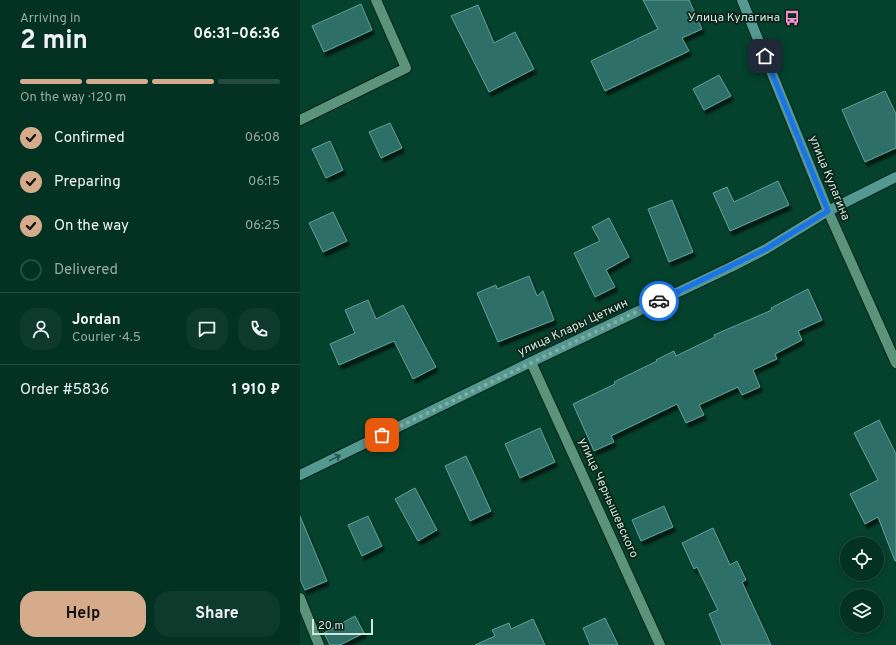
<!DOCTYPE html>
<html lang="en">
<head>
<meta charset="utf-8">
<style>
	:root { --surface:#033222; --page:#0d3a2a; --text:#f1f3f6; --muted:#97aaa5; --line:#244d40; --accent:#d6ab8b }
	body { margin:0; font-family:Overpass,sans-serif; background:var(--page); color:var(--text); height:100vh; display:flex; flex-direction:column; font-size:15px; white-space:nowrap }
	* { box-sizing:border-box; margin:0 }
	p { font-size:13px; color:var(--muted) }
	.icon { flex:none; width:22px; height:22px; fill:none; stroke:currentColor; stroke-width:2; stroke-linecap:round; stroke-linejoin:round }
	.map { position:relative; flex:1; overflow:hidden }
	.panel { display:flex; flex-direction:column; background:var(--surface); width:300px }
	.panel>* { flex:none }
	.buttons { position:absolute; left:540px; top:537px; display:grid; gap:8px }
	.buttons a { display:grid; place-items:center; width:44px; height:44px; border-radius:50%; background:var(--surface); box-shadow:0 2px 6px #0003,0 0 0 1px var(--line); font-size:20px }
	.scale { position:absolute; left:12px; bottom:10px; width:61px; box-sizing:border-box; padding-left:4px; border:2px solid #cce8db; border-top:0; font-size:11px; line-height:14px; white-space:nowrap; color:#cce8db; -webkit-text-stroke:3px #0d231a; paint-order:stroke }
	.pin { position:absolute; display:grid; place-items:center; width:34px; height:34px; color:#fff; margin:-17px; border-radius:8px; box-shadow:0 2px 6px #0006 }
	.courier { position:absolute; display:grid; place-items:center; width:40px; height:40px; margin:-20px; border:3px solid #1a73e8; border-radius:50%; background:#fff; color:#222; box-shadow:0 1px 5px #0007 }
	.summary em { font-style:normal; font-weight:700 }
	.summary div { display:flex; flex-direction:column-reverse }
	.summary { display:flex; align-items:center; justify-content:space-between; height:68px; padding:0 20px }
	h1 { font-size:26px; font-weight:700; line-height:30px }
	.bar { display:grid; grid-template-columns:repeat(4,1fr); gap:6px 4px; align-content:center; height:48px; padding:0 20px }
	.bar i { height:5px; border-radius:3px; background:var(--line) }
	.bar .selected { background:var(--accent) }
	.bar p { grid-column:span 4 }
	.line { display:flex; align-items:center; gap:10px; padding:0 20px; border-top:1px solid var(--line) }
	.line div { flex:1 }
	.round { display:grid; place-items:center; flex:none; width:42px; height:42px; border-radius:16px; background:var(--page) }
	ol { padding:0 20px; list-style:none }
	li { display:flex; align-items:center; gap:12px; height:44px }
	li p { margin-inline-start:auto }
	li .icon { padding:4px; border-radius:50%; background:var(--accent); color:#111; stroke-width:4 }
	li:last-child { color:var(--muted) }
	li i { width:22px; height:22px; border:2px solid var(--line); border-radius:50% }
	.button { display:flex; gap:8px; margin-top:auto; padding:8px 20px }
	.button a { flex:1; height:46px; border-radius:16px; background:var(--accent); color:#111; font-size:16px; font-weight:700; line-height:46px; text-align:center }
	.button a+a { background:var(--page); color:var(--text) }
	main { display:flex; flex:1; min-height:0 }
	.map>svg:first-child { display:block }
	.building { fill:#2d7068; stroke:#60a198; filter:url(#shadow) }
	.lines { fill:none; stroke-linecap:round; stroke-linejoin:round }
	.street-casing { stroke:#072419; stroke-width:12 }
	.secondary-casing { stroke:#072419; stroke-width:12 }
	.street { stroke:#5c937b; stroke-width:10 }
	.secondary { stroke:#549892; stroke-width:10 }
	.oneway { stroke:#29524a }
	.done { stroke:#86ae9e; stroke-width:4; stroke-dasharray:0 7.2 }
	.route { stroke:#1a73e8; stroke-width:5 }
	.labels { text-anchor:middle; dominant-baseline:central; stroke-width:3.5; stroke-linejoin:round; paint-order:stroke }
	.poi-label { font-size:12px; fill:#cce8db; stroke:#0d231a; text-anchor:end }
	.street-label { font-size:12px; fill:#cce8db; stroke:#0d231a }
</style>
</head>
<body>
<main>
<section class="panel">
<div class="summary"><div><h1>2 min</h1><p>Arriving in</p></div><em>06:31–06:36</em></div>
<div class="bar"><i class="selected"></i><i class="selected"></i><i class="selected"></i><i></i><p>On the way · 120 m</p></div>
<ol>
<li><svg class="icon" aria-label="check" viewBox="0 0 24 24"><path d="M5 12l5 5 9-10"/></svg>Confirmed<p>06:08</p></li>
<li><svg class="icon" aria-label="check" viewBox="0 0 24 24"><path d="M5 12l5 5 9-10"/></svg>Preparing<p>06:15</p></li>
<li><svg class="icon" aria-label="check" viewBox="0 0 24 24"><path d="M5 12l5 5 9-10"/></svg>On the way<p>06:25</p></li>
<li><i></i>Delivered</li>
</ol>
<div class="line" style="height:72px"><a class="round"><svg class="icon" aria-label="person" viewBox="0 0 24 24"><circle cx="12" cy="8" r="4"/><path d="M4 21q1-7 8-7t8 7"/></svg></a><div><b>Jordan</b><p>Courier · 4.5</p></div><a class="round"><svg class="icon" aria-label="chat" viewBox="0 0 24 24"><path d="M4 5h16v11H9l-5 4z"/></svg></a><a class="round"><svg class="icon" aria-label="phone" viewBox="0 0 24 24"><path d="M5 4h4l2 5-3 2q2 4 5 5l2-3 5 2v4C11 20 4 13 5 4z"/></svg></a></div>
<div class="line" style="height:52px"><div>Order #5836</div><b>1 910 ₽</b></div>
<div class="button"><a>Help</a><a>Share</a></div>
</section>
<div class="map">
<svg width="596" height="645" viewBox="0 0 596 645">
	<defs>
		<filter id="shadow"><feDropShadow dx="2.5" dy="4.5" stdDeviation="1" flood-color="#0009"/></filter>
	</defs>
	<rect width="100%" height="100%" fill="#04422e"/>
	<path class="building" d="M343,0h46l13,29 -20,9 7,13 -84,40 -14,-30 67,-32z
		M61,4l11,26 -48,22 -12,-26z
		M178,5l16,38 21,-11 19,37 -45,23 -38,-76z
		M419,75l12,21 -27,14 -11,-21z
		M585,91l11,23v34l-31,14 -23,-52z
		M90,123l12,25 -21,10 -12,-26z
		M30,141l13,29 -17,8 -14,-29z
		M478,181l11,24 -59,26 -17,-38 14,-6 7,15z
		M372,200l21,52 -24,10 -21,-53z
		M33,212l14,29 -24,11 -14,-29z
		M309,218l20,39 -23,13 9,17 -20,10 -21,-44 26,-12 -8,-14z
		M229,276l8,20 6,-5 11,29 -56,22 -21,-49 19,-8 1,4z
		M508,289l14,31 -24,11 4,9 -27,14 2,5 -24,11 7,17 -18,8 -4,-8 -39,18 5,10 -18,8 -9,-19 -66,32 3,6 -20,9 -21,-47 42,-20 -1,-2 43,-21 -1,-1 18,-9 2,5 39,-19 -1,-2 58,-25 -1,-2z
		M68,300l8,19 27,-14 33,62 -23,12 -19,-38 -55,24 -9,-21 25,-11 -10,-23z
		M579,420l17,34v107h-1l-17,-44 -13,7 -15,-30 28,-14 -24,-47z
		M240,428l15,34 -35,16 -15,-34z
		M166,456l25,55 -21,10 -25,-55z
		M115,488l22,42 -19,11 -23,-42z
		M364,506l9,21 -32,14 -9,-21z
		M0,516l27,65 -22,9 -5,-11z
		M68,516l14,30 -20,10 -14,-31z
		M413,528l17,37 7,-4 9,19 -4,2 29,63h-49l-13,-31 9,-4 -21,-43 -3,2 -12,-26z
		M55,616l9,17 -24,12h-10l-6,-12z
		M305,618l13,27h-28l-7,-17z
		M233,619l12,26h-70l20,-9 -3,-6 17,-7 2,6z"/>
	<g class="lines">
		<g class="street-casing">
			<path id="street" d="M0,120l106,-52 -30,-68
				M528,211l68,152
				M231,362l129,283
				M0,598l19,47"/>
		</g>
		<g class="secondary-casing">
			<path id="secondary" d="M442,0l86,211
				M0,475l231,-113 200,-95 35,-18 62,-38 68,-34"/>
		</g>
		<use href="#street" class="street"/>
		<use href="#secondary" class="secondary"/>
	</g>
	<defs><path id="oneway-shaft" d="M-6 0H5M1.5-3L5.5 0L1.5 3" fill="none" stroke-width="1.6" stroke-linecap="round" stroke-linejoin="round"/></defs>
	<use class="oneway" href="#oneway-shaft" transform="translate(35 458) rotate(-26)"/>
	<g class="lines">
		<path class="done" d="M82,435l277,-134"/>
		<path class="route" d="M359,301l107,-52 62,-38 -63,-155"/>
	</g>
	<defs>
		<g id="bus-bare" transform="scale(1.2)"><path d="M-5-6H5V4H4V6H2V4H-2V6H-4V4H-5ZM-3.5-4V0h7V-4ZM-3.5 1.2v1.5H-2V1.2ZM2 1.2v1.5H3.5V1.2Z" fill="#f890cc" stroke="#0d231a" stroke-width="2.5" paint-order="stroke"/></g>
	</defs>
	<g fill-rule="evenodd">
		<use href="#bus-bare" x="492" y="18"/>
	</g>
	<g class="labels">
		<g class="poi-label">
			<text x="480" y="18">Улица Кулагина</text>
		</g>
		<g class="street-label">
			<text transform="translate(529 178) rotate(68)">улица Кулагина</text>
			<text transform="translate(273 328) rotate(-25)">улица Клары Цеткин</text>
			<text transform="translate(308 498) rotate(66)">улица Чернышевского</text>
		</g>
	</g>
</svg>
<div class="buttons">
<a><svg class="icon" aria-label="locate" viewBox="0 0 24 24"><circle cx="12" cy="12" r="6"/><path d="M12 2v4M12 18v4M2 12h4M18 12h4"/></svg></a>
<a><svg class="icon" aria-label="layers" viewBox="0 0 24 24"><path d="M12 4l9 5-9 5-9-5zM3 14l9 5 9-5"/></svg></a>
</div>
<div class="scale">20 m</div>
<div class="pin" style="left:82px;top:435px;background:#ea580c"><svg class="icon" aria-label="bag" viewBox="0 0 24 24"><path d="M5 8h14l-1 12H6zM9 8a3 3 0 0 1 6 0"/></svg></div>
<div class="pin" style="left:465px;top:56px;background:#1f2937"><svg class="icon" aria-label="home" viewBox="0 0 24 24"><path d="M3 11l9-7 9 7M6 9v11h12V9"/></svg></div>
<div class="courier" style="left:359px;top:301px"><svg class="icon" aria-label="car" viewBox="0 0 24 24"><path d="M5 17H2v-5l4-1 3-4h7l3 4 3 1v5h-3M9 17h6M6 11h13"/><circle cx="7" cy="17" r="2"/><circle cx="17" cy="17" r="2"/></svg></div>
</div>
</main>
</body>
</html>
